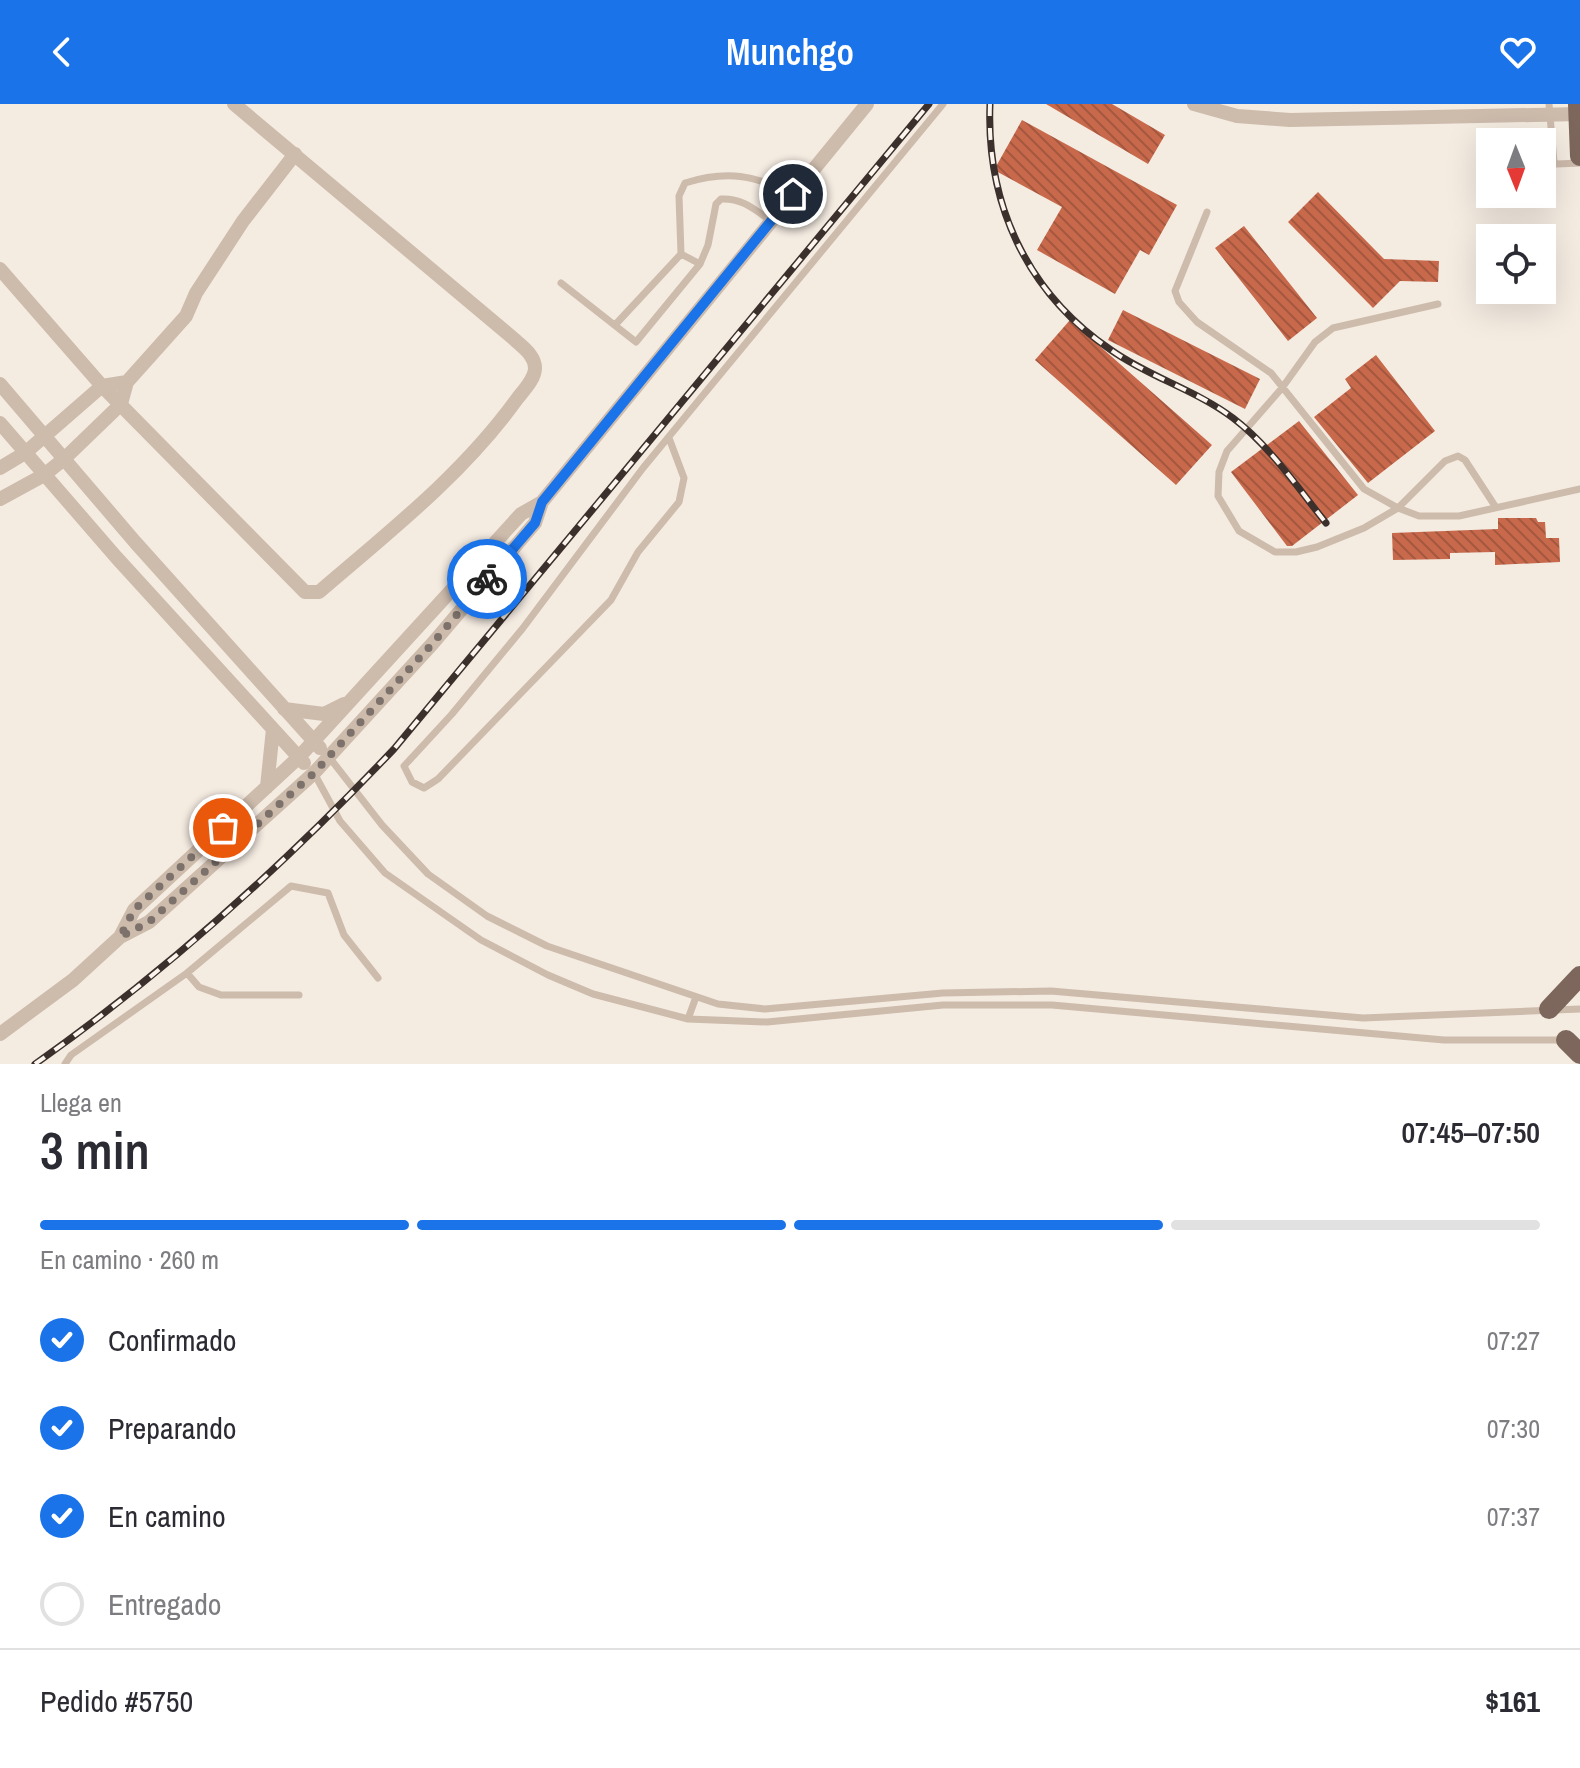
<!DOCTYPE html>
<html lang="es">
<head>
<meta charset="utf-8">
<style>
	:root { --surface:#fff; --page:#f2f2f3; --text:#2b2b33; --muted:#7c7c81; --line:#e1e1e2; --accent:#1a73e8 }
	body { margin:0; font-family:"Archivo Narrow",sans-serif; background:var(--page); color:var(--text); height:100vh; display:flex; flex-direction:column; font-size:30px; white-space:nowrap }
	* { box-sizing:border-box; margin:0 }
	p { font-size:26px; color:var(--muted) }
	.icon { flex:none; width:44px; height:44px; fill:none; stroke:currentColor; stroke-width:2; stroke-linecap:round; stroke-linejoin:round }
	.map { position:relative; height:960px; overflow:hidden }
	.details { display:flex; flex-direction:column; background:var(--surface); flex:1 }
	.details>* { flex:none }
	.needle { width:52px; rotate:179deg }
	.controls { position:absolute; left:1476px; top:24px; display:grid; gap:16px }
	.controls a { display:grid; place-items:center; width:80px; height:80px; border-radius:0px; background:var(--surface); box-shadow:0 8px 32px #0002; font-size:40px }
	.pin { position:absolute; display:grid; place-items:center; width:68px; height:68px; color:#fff; margin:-34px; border:4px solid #fff; border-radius:50%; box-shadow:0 2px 8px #0007 }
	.courier { position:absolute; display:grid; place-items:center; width:80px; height:80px; margin:-40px; border:6px solid #1a73e8; border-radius:50%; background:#fff; color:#222; box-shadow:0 2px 10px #0007 }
	.headline em { font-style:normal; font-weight:600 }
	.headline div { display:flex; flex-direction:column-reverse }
	.headline { display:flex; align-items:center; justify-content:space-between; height:136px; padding:0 40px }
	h1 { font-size:52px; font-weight:600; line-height:60px }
	.bar { display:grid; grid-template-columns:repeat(4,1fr); gap:12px 8px; align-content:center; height:96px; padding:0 40px }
	.bar i { height:10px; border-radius:6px; background:var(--line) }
	.bar .selected { background:var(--accent) }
	.bar p { grid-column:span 4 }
	.line { display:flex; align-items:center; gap:20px; padding:0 40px; border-top:2px solid var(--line) }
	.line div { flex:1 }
	ol { padding:0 40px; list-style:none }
	li { display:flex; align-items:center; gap:24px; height:88px }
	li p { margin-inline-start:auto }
	li .icon { padding:8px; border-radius:50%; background:var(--accent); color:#fff; stroke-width:4 }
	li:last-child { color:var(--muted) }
	li i { width:44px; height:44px; border:4px solid var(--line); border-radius:50% }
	header { display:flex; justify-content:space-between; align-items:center; height:104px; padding:0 40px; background:var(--accent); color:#fff; font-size:36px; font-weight:600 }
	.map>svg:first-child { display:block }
	.building { fill:url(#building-back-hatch) }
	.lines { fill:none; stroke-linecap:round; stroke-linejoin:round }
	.lane { stroke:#cdbbac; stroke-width:7 }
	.street { stroke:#cdbbac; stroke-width:14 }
	.primary { stroke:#7d675c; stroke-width:20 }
	.rail-casing { stroke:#3b302b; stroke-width:7 }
	.rail { stroke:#fbf5ee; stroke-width:4; stroke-dasharray:12; stroke-linecap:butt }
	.done { stroke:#7c716b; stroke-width:8; stroke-dasharray:0 14.4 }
	.route { stroke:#1a73e8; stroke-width:10 }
</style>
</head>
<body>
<header><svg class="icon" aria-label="back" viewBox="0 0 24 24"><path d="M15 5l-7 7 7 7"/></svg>Munchgo<svg class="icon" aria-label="heart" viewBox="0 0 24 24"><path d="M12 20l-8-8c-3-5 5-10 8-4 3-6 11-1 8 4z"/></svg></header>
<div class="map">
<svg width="1580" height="960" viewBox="0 0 1580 960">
	<defs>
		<pattern id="building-back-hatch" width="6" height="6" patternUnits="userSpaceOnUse" patternTransform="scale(2)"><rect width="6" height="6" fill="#c8694b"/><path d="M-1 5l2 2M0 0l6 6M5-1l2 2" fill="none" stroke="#a4573f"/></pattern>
	</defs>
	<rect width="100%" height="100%" fill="#f4ebe1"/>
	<path class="building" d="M1046,0h66l53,31 -17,29z
		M1022,16l155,85 -28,50 -9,-5 -25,44 -78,-44 25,-43 -68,-37z
		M1318,88l66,67 55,2 -1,21 -38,-1 -27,27 -85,-86z
		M1244,122l73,92 -29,23 -73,-93z
		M1123,206l137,69 -15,30 -137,-69z
		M1070,216l142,125 -36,40 -141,-125z
		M1376,251l59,76 -67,52 -54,-66 37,-29 -6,-9z
		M1299,317l59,74 -66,51h-5l-56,-74z
		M1498,414h38l2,4h7l1,16h13l1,24 -65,3v-13l-45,1v6l-57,1 -1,-27 106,-4z"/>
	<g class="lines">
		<path class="lane" d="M1549,0l5,58 3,2 23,-1
			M1207,108l-32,79 4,11 18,20 74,51 93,116 34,19 -34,20 -47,19 -21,5h-21l-36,-21 -21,-35 1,-24 8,-21 55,-63 33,-46 18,-14 105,-24
			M771,117c-17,-12 -29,-23 -50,-22l-5,5 -8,41 -8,19 -19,-10 -2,-58 6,-13c42,-13 69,-8 108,11
			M561,179l75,59 64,-78
			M615,221l66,-71
			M669,334l15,40 -5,24 -41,50 -27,48 -173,179 -14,9 -12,-6 -8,-16 48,-52 71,-86 120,-160 300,-364
			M1495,402l-30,-46 -7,-4 -13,5 -47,47 21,8h40l121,-27
			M329,653l53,68 46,49 59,42 60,30 171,58 47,5 178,-16 108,-2 312,27 217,-9
			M314,669l26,48 45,52 96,67 67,35 45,19 95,25 79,3 176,-17h109l392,35h120
			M187,869l12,14 22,8h78
			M688,915l8,-22
			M65,960l6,-9 116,-82 104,-87 37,7 16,42 34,43"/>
		<path class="street" d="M1194,0l43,12 53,4 289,-6
			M0,165l102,117 203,206h14c71,-61 143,-117 198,-193 7,-9 18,-20 18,-31 0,-13 -13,-21 -21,-29l-280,-235
			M0,280l135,158 185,206
			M0,319l116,134 188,206
			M0,364l25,-15 77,-67 25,-4
			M0,395l44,-24 20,-16 57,-55 6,-22 59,-66 10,-23 47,-72 52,-67
			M284,605l40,5 20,-10
			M267,683l6,-58
			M120,833l14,-27 165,-153 222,-243 21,-12 325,-398
			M0,930l73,-54 47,-43 29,-15 165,-149 119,-130 102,-120 7,-21"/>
		<path class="primary" d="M1578,0l2,52
			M1549,905l31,-33
			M1566,936l14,14"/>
		<g class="rail-casing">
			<path id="rail" d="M990,0c-4,100 37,189 121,246 38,27 85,40 122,68 37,28 65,70 93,105
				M35,960c131,-92 249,-199 359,-315l535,-645"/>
		</g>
		<use href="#rail" class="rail"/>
	</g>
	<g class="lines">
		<path class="done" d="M223,724l-89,82 -14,27 29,-15 165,-149 119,-130 54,-64"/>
		<path class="route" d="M487,475l48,-56 7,-21 251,-308"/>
	</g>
</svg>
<div class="controls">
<a><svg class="needle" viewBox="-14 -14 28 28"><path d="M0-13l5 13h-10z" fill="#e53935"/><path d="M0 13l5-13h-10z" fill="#7c7c81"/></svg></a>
<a><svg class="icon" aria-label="locate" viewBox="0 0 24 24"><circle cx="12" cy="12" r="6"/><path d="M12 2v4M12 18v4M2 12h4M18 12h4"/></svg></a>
</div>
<div class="pin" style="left:223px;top:724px;background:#ea580c"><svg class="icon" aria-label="bag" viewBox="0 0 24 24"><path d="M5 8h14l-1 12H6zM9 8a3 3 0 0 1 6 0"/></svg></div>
<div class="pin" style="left:793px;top:90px;background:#1f2937"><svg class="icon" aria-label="home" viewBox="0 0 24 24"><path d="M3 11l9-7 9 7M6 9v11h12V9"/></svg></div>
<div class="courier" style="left:487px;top:475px"><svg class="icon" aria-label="bike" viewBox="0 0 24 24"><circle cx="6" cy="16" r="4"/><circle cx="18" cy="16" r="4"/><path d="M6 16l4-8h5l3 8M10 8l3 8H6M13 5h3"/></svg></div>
</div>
<section class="details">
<div class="headline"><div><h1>3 min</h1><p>Llega en</p></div><em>07:45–07:50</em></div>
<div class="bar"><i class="selected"></i><i class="selected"></i><i class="selected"></i><i></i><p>En camino · 260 m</p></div>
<ol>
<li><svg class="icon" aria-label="check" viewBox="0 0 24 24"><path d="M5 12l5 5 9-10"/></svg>Confirmado<p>07:27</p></li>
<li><svg class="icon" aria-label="check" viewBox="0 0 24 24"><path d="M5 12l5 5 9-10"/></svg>Preparando<p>07:30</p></li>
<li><svg class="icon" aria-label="check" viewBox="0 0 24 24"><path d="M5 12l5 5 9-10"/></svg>En camino<p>07:37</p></li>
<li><i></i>Entregado</li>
</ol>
<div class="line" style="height:104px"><div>Pedido #5750</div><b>$161</b></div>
</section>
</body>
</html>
